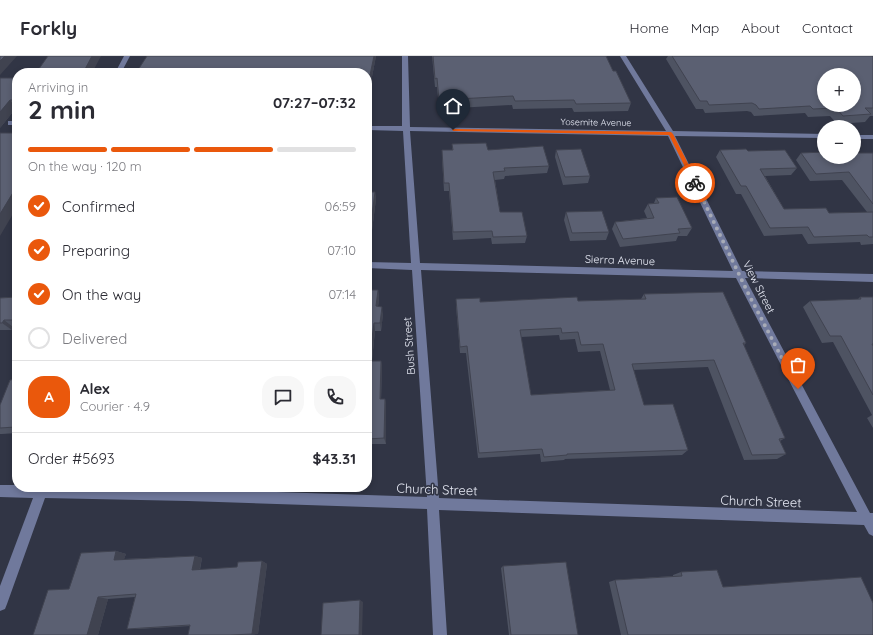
<!DOCTYPE html>
<html lang="en">
<head>
<meta charset="utf-8">
<style>
	:root { --surface:#fff; --page:#f7f7f7; --text:#2b2b33; --muted:#7c7c81; --line:#e1e1e2; --accent:#ea580c }
	body { margin:0; font-family:Quicksand,sans-serif; background:var(--page); color:var(--text); height:100vh; display:flex; flex-direction:column; font-size:15px; white-space:nowrap }
	* { box-sizing:border-box; margin:0 }
	p { font-size:13px; color:var(--muted) }
	.icon { flex:none; width:22px; height:22px; fill:none; stroke:currentColor; stroke-width:2; stroke-linecap:round; stroke-linejoin:round }
	.map { position:relative; flex:1; overflow:hidden }
	.details { position:absolute; left:12px; top:12px; width:360px; height:424px; display:flex; flex-direction:column; background:var(--surface); border-radius:16px; box-shadow:0 2px 6px #0003 }
	.details>* { flex:none }
	.controls { position:absolute; left:817px; top:12px; display:grid; gap:8px }
	.controls a { display:grid; place-items:center; width:44px; height:44px; border-radius:50%; background:var(--surface); box-shadow:0 2px 6px #0003; font-size:20px }
	.pin { position:absolute; display:grid; place-items:center; width:34px; height:34px; color:#fff; margin:-41px -17px; border-radius:50% 50% 50% 0; rotate:-45deg; box-shadow:0 0 4px #0007 }
	.pin .icon { rotate:45deg }
	.courier { position:absolute; display:grid; place-items:center; width:40px; height:40px; margin:-20px; border:3px solid #ea580c; border-radius:50%; background:#fff; color:#222; box-shadow:0 1px 5px #0007 }
	.headline em { font-style:normal; font-weight:800 }
	.headline div { display:flex; flex-direction:column-reverse }
	.headline { display:flex; align-items:center; justify-content:space-between; height:68px; padding:0 16px }
	h1 { font-size:26px; font-weight:800; line-height:30px }
	.bar { display:grid; grid-template-columns:repeat(4,1fr); gap:6px 4px; align-content:center; height:48px; padding:0 16px }
	.bar i { height:5px; border-radius:3px; background:var(--line) }
	.bar .current { background:var(--accent) }
	.bar p { grid-column:span 4 }
	.line { display:flex; align-items:center; gap:10px; padding:0 16px; border-top:1px solid var(--line) }
	.line div { flex:1 }
	.round { display:grid; place-items:center; flex:none; width:42px; height:42px; border-radius:16px; background:var(--page) }
	ol { padding:0 16px; list-style:none }
	li { display:flex; align-items:center; gap:12px; height:44px }
	li p { margin-inline-start:auto }
	li .icon { padding:4px; border-radius:50%; background:var(--accent); color:#fff; stroke-width:4 }
	li:last-child { color:var(--muted) }
	li i { width:22px; height:22px; border:2px solid var(--line); border-radius:50% }
	header { display:flex; align-items:center; gap:24px; box-sizing:border-box; height:56px; padding:0 20px; background:var(--surface); border-bottom:1px solid var(--line) }
	header strong { font-size:19px }
	nav { display:flex; gap:22px; margin-inline-start:auto; font-size:14px }
	.map>svg:first-child { display:block }
	.lines { fill:none; stroke-linecap:round; stroke-linejoin:round }
	.minor { fill:#70799c; fill-rule:evenodd }
	.wall { fill:#4e5362; fill-rule:evenodd }
	.shaded-wall { fill:#404350 }
	.building { fill:#5b6072; stroke:#404350; fill-rule:evenodd }
	.route { fill:#ea580c }
	.done { stroke:#a7abb7; stroke-width:4; stroke-dasharray:0 7.2 }
	.labels { text-anchor:middle; dominant-baseline:central; stroke-width:3.5; stroke-linejoin:round; paint-order:stroke }
	.far-street-label { font-size:9px; fill:#e7eaf5; stroke:#313545 }
	.street-label { font-size:11px; fill:#e7eaf5; stroke:#313545 }
	.near-street-label { font-size:13px; fill:#e7eaf5; stroke:#313545 }
</style>
</head>
<body>
<header>
<strong>Forkly</strong>
<nav><a>Home</a><a>Map</a><a>About</a><a>Contact</a></nav>
</header>
<div class="map">
<svg width="873" height="579" viewBox="0 0 873 579">
	<rect width="100%" height="100%" fill="#313545"/>
	<g class="lines">
		<path class="minor" d="M124,0h6l-9,17h-6z
			M402,0h6l2,71 256,4 -46,-75h6l47,75 151,3v4l-149,-2 67,135 131,3v8l-128,-4 125,235h3v23l-4,-2 -5,-9 -425,-15 8,125h-14l-6,-126 -239,-8 -143,-3 -38,106 -2,5 -5,2v-25l33,-88 -33,-1v-12h17v2l171,2 239,8 -15,-227 -45,-2v-6l44,1 -8,-132 -36,-1v-4h35zM410,75l258,5 65,135 -313,-8zM421,214l315,8 121,234 -418,-14z
			M8,65h9v4h-9z
			M854,79h19v4h-19z"/>
	</g>
	<path class="wall" d="M376,0l-5,26h-4v-9h-231z
		M432,0h174l7,15 18,32 -3,8 -54,1 -2,-4 -59,1 -1,-4 -73,4 -2,-22h-2z
		M668,0h205v60h-3l-5,6 -28,2 -7,-8 -22,1 -3,-4 -51,3 -3,-4 -4,-1 -42,2 -2,-4h-7l-30,-50z
		M17,22v30h-1l-16,20z
		M452,88l36,6 61,16 -2,7 -42,3 -1,3 -9,1 5,32 27,24 -2,7 -33,1 -1,-6 -38,2 -4,-49h-5l-2,-33v-8h10z
		M556,94l34,26 -2,7 -25,2 -8,-28z
		M720,94l28,1 49,17 -6,7 -26,1 19,33 45,4 38,-1 -25,-32 -32,1 -14,-21 5,-7 23,4 49,-4v91l-12,1 -1,-3 -52,2 -6,-10 -38,2 -23,-42h-5l-20,-37z
		M367,136h8l1,7 -5,39h-4z
		M656,142l36,30 -5,8h-9l-2,5 -56,6 -8,-18 3,-7 32,-4 -3,-7 4,-7 6,-1z
		M566,156l43,20 -3,8 -36,1 -6,-21z
		M367,234h11l1,8 -1,9 5,7 -2,17h-6l-3,30h9l1,6 -1,32h4l1,6v39h-19z
		M644,238l102,49 -2,2 41,93 -5,3 6,13 -9,5 -33,1 -36,-93 -75,3 11,35 44,45 -6,5 -117,4 -1,1 -23,2 -1,-8 -62,4 -12,-105h-6l-4,-47v-7l24,3 98,-1 63,-2zM559,279l1,5 15,-1 3,13 22,-1 10,39 -79,5 -10,-58z
		M17,241v30h-4l-1,3h-12v-32z
		M860,241h13v131l-6,-10 5,-3 -39,-73 -11,1 -19,-36 7,-6 48,-2z
		M17,323v54l-15,1h-2v-29z
		M116,495l10,3 -2,5 71,-3 7,2 -2,12 37,-3 25,-6 5,3 -9,70 -13,1h-57l2,-9 -53,3h-10l8,-32 -27,2 -10,36 -29,-46z
		M503,510l75,69h-69l-8,-67z
		M681,516l42,15 150,48h-252l-12,-53 6,-2 58,-4v-1z"/>
	<path class="shaded-wall" d="M5,0h12l-17,19v-14z
		M92,0h9l-9,17h-9z
		M374,0h2l-5,26 -1,-7z
		M10,44l6,8 -16,20v-16z
		M17,130v21l-17,29v-22z
		M375,136l1,7 -5,39 -1,-8z
		M378,234l1,8 -2,16 -1,-8z
		M382,251l1,7 -2,17 -1,-8z
		M4,264l9,7 -1,3 -10,-7z
		M374,267l1,8 -4,37 -2,-7z
		M381,305l1,6 -1,38 -1,-6z
		M385,343l1,6v39l-2,-6z
		M116,495l10,3 -3,8 -9,-2z
		M195,500l7,2 -3,14 -7,-2z
		M262,505l5,3 -9,70h-6z
		M98,541l10,2 -10,36h-11z
		M360,544l3,2 -1,33h-3z"/>
	<path class="building" d="M0,0h5l-5,5z
		M48,0h44l-9,17h-47z
		M147,0h227l-4,19 -3,-1v-1h-6l-10,-2 -1,2h-214z
		M433,0h173l7,15h3l15,32 -55,1 -2,-4 -59,1 -2,-5 -74,4 -2,-22 -2,1z
		M672,0h201v52h-8l6,6 -28,2 -7,-8 -23,1 -3,-3 -51,3 -3,-4 -4,-2 -43,2 -2,-4h-7zM824,19h30v30h-30z
		M0,22h17v22h-7l-10,12z
		M0,77h17v53l-17,28z
		M486,87l2,7 55,-4 6,20 -45,2 1,3 -12,1 7,40h22l5,24 -34,1 -1,-6 -39,1 -4,-49h-5l-2,-33h11l-1,-6z
		M581,93l9,27 -25,1 -9,-27z
		M746,93l2,2 37,-1 12,18 -37,1 24,40 42,-1 3,5 44,-1v25h-4l-2,-2 -53,2 -6,-10 -38,1 -24,-42h-5l-21,-36z
		M824,96v5h30v-4h19v51l-24,-32 -33,2 -15,-21z
		M367,136h8l-5,38h-3z
		M677,141l15,31 -14,1 2,4 -57,6 -8,-17 39,-4 -6,-14 11,-1 -3,-5z
		M602,155l7,21 -37,1 -6,-21z
		M367,234h11l-2,16 6,1 -2,16h-6l-5,38h12l-1,38h5l-1,39 -17,1z
		M723,236l23,51h-3l42,95 -6,1 7,15 -34,1 -38,-95 -82,4 12,41 29,-1 15,46 -121,4v1l-23,2 -2,-8 -63,4 -12,-107 -7,1 -4,-48 24,-1v4l97,-5 1,4 68,-2 -2,-5zM561,272l1,5 16,-1 3,13 22,-1 12,46 -84,5 -11,-65z
		M17,241v23h-13l-2,3h-2v-25z
		M860,241h13v47h-1l1,2v49l-32,-59h-11l-20,-35 51,-2z
		M17,323v42l-2,6 -15,1v-23l10,-25z
		M116,495l-2,9 81,-4 -3,14 45,-3 1,-5 24,-1 -10,73 -22,1h-42l2,-10 -63,4 9,-35 -38,3 -11,38h-54l15,-45 21,-1 12,-36z
		M566,506l12,73h-67l-8,-69z
		M717,514l6,17 138,-10 12,26v32h-245l-13,-55 67,-4 -1,-4z
		M360,544l-1,35h-38l2,-32z"/>
	<path class="route" d="M452,73l219,3 2,2 25,49 -3,2 -2,-2 -24,-48 -216,-4z"/>
	<g class="lines">
		<path class="done" d="M695,127l53,110 50,96"/>
	</g>
	<g class="labels">
		<g class="far-street-label">
			<text transform="translate(596 66) rotate(1)">Yosemite Avenue</text>
		</g>
		<g class="street-label">
			<text transform="translate(620 204) rotate(2)">Sierra Avenue</text>
			<text transform="translate(759 231) rotate(63)">View Street</text>
			<text transform="translate(409 290) rotate(-94)">Bush Street</text>
		</g>
		<g class="near-street-label">
			<text transform="translate(437 433) rotate(2)">Church Street</text>
			<text transform="translate(761 445) rotate(2)">Church Street</text>
		</g>
	</g>
</svg>
<div class="controls">
<a>+</a>
<a>−</a>
</div>
<div class="pin" style="left:798px;top:333px;background:#ea580c"><svg class="icon" aria-label="bag" viewBox="0 0 24 24"><path d="M5 8h14l-1 12H6zM9 8a3 3 0 0 1 6 0"/></svg></div>
<div class="pin" style="left:453px;top:74px;background:#1f2937"><svg class="icon" aria-label="home" viewBox="0 0 24 24"><path d="M3 11l9-7 9 7M6 9v11h12V9"/></svg></div>
<div class="courier" style="left:695px;top:127px"><svg class="icon" aria-label="bike" viewBox="0 0 24 24"><circle cx="6" cy="16" r="4"/><circle cx="18" cy="16" r="4"/><path d="M6 16l4-8h5l3 8M10 8l3 8H6M13 5h3"/></svg></div>
<section class="details">
<div class="headline"><div><h1>2 min</h1><p>Arriving in</p></div><em>07:27–07:32</em></div>
<div class="bar"><i class="current"></i><i class="current"></i><i class="current"></i><i></i><p>On the way · 120 m</p></div>
<ol>
<li><svg class="icon" aria-label="check" viewBox="0 0 24 24"><path d="M5 12l5 5 9-10"/></svg>Confirmed<p>06:59</p></li>
<li><svg class="icon" aria-label="check" viewBox="0 0 24 24"><path d="M5 12l5 5 9-10"/></svg>Preparing<p>07:10</p></li>
<li><svg class="icon" aria-label="check" viewBox="0 0 24 24"><path d="M5 12l5 5 9-10"/></svg>On the way<p>07:14</p></li>
<li><i></i>Delivered</li>
</ol>
<div class="line" style="height:72px"><b class="round" style="background:var(--accent);color:#fff">A</b><div><b>Alex</b><p>Courier · 4.9</p></div><a class="round"><svg class="icon" aria-label="chat" viewBox="0 0 24 24"><path d="M4 5h16v11H9l-5 4z"/></svg></a><a class="round"><svg class="icon" aria-label="phone" viewBox="0 0 24 24"><path d="M5 4h4l2 5-3 2q2 4 5 5l2-3 5 2v4C11 20 4 13 5 4z"/></svg></a></div>
<div class="line" style="height:52px"><div>Order #5693</div><b>$43.31</b></div>
</section>
</div>
</body>
</html>
